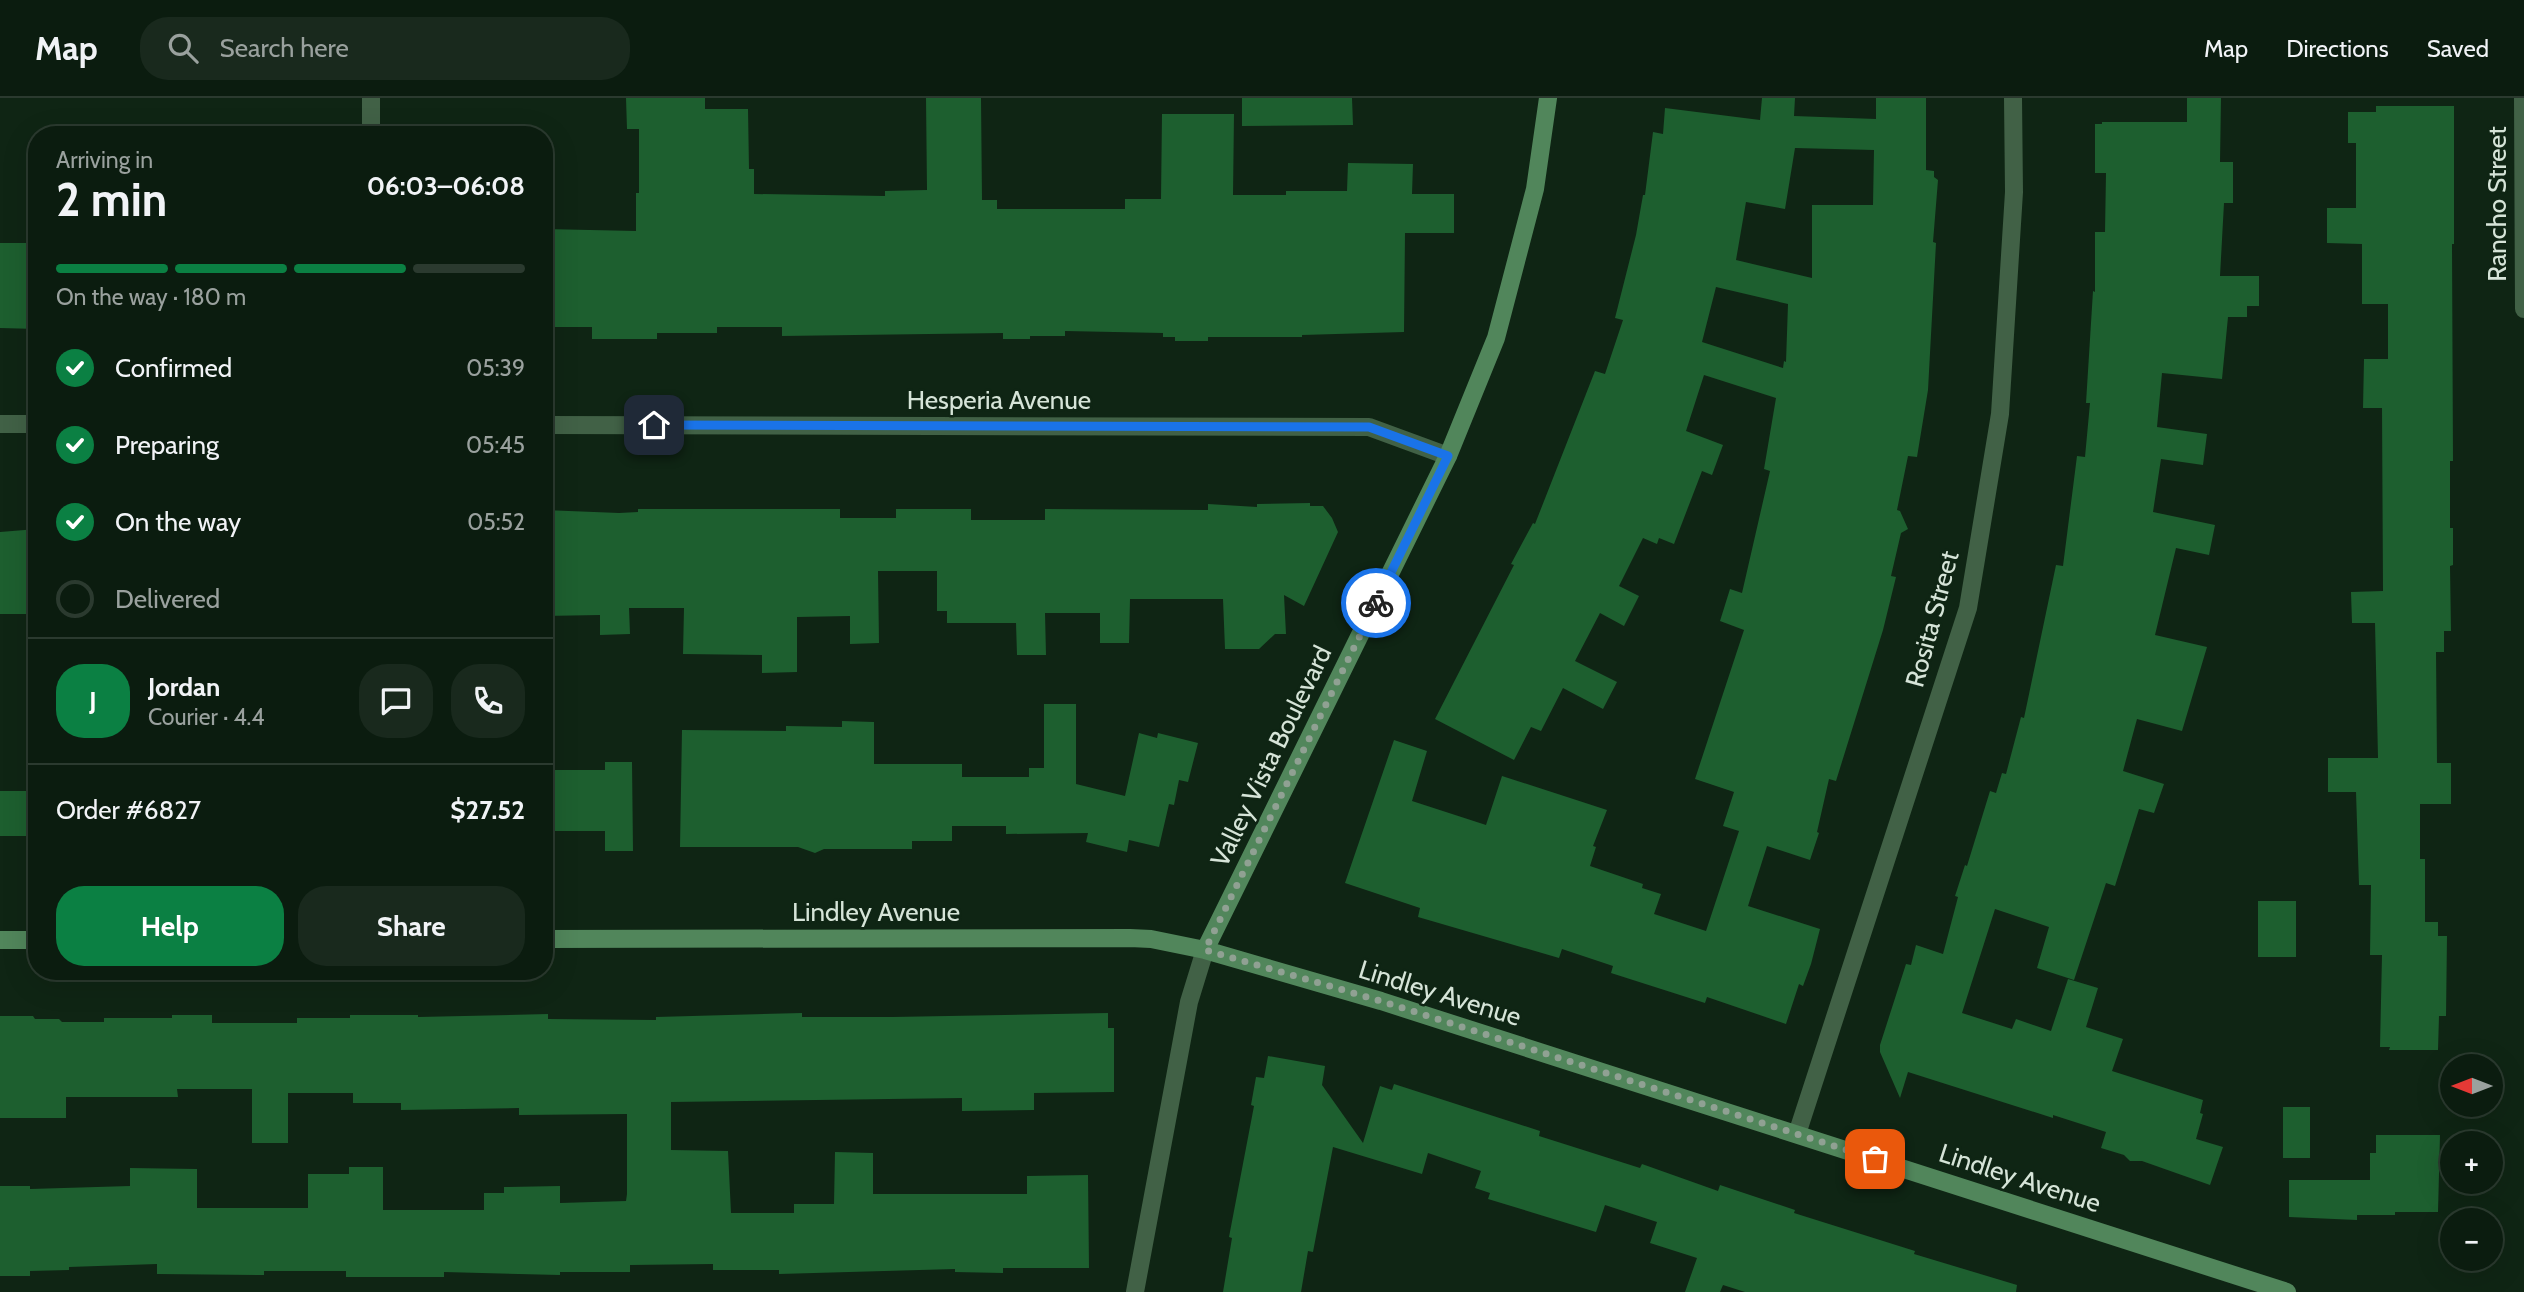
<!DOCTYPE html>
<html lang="en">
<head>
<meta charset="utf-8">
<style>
	:root { --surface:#0b1c0f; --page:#19291d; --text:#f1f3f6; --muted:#9aa19e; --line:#2b3a2f; --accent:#0b8043 }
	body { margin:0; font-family:Cabin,sans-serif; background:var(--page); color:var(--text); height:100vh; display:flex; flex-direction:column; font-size:26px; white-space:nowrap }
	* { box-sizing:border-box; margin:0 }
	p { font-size:23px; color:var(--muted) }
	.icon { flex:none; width:38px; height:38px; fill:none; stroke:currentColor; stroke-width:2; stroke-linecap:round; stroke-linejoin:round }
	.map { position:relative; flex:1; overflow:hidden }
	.sheet { position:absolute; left:28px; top:28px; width:525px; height:854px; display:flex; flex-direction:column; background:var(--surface); border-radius:28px; box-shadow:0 7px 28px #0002,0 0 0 2px var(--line) }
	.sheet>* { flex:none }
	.needle { width:46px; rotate:270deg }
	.buttons { position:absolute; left:2440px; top:956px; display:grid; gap:14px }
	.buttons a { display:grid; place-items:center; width:63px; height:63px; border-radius:50%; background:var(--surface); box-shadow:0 7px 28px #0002,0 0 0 2px var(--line); font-size:35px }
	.pin { position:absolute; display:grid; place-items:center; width:60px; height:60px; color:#fff; margin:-30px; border-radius:14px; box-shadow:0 4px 10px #0006 }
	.courier { position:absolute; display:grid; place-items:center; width:70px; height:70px; margin:-35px; border:5px solid #1a73e8; border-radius:50%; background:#fff; color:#222; box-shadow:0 2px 9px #0007 }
	.summary em { font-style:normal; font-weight:800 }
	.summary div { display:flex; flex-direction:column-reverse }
	.summary { display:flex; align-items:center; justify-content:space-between; height:119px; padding:0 28px }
	h1 { font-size:46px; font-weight:800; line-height:52px }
	.bar { display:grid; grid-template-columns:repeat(4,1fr); gap:10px 7px; align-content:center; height:84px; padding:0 28px }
	.bar i { height:9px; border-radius:5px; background:var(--line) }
	.bar .current { background:var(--accent) }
	.bar p { grid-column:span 4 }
	.line { display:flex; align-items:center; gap:18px; padding:0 28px; border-top:2px solid var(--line) }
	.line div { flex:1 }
	.round { display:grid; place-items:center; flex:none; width:74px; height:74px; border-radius:28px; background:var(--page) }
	ol { padding:0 28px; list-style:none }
	li { display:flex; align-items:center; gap:21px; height:77px }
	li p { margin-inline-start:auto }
	li .icon { padding:7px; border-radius:50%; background:var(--accent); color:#fff; stroke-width:4 }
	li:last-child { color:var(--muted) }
	li i { width:38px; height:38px; border:4px solid var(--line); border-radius:50% }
	.action { display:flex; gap:14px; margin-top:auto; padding:14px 28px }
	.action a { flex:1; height:80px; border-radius:28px; background:var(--accent); color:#fff; font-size:28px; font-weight:800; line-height:80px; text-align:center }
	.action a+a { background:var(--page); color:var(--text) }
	header { display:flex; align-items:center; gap:42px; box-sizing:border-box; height:98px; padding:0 35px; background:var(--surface); border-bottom:2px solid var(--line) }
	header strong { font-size:33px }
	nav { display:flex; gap:38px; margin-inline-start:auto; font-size:24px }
	.search { width:490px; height:63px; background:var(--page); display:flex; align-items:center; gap:18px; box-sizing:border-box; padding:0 24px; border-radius:28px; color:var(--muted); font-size:26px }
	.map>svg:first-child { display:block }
	.building { fill:#1d5f2f; fill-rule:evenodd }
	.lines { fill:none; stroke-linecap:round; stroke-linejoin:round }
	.street { stroke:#416146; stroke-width:18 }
	.secondary { stroke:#51865b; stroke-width:18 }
	.done { stroke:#90a193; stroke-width:7; stroke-dasharray:0 12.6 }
	.route { stroke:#1a73e8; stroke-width:9 }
	.labels { text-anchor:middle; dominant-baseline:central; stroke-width:5; stroke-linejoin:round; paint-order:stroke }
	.street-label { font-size:26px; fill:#d6e4d8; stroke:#0f2514 }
</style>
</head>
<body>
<header>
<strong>Map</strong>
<div class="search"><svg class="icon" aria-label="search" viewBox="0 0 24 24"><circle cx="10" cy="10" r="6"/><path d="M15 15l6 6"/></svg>Search here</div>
<nav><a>Map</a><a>Directions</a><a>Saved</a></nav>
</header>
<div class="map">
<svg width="2524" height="1194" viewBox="0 0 2524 1194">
	<rect width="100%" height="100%" fill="#0f2514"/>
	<path class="building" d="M626,0h79v11h43l1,60h5v25l131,2v-5l42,-1 -1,-92h55l1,102h15v9h128v-10h36l1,-85h72l-1,81h53v-4h61l1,-28 65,1 -1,30h42v39h-49l-1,99 -102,3v2h-94v4h-33v-4h-12v-4l-98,-2v5h-35v3h-27v-6l-221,3v-9h-65v6h-60v6h-65v-12h-48v-98l92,2v-38h3v-64h-12z
		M1242,0h110l1,27 -111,1z
		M1762,0h33l-1,18 82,3v-21h50v72l8,1v6l4,3 -5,62 3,1 -8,147 -11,67 -9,-1 -11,54 3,1 8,18 -7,4 -10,43 5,1 -13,53 -47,151 -7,-2 -12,53 2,1 -9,27 -43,-14 -19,60 72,23 -9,35 -8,22 -4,-2 -13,40 -79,-27 -2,6 -94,-30 2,-7 -51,-17 -3,9 -141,-41 2,-9 -75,-25 49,-143 33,11 -15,50 74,24 16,-49 105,34 -14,36 3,1 -6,19 53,18 -1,4 19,6 -7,20 52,17 33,-100 -16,-5 11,-34 -39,-13 49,-149 -24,-9 10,-32 12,4 28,-122 -6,-2 12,-71 -72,-23 -18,56 37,14 -11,30 -10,-4 -28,73 -15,-6 -2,6 -14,-6 -24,48 20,10 -15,30 -24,-13 -25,48 42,21 -14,27 -40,-21 -22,43 -10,-4 -17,33 -79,-41 79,-154 -3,-1 22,-41 2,1 60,-153 10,3 18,-54 -8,-2 21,-83 7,-40h2l8,-63 10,2 2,-26 95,12zM1795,50l79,2 -1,55h-61v73l-76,-18 10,-58 39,7zM1716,189l72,17 -2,58 -2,-1 -1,7 -81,-26z
		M2187,0h34l-1,64h13v41h-9l-4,73h39v30h-12v11h-19l-6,62 -60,-6 -5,54 50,7 -4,31 -42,-6 -8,53 62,13 -6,30 -33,-7 -21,87 52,12 -25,84 -45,-12 -14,52 41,13 -10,29 -15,-4 -24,77 -9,-3 -32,97 -37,-12 12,-41 -54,-18 -33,104 50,16 4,-10 35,12 17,-52 30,9 -12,39 37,12 -11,32 91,29 -3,13 3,1 -7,25 27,8 -13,38 -68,-24h-12l-6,-6 -23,-7 5,-16 -53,-17v3l-145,-46 -8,26 -20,-46v-7l26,-81 5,1 5,-20 27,9 15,-57 -3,-1 10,-31 2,1 23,-75 6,2 6,-20 4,1 15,-57 3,1 32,-153 7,1 14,-110 8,1 5,-54h-4l7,-112 2,1v-60h10l1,-59h-11v-49h7v-2h85z
		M2376,8h78v138h-2l1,217h-3v67h3v37l-3,1 1,65h-7v21h-8l1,111h14v41h-31v55h5v63h13v14h9l-1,80h-7l-1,34h-49l1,-3h-10l2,-92h-12l1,-70h-12l-3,-93h-28v-34h50l-3,-135h-23l-1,-31 32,-1 -1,-183h-19l1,-49h24v-55h-26v-60l-35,-1v-35h29v-65h-8v-31h28z
		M0,145h34v25h3v61l-37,-1z
		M1310,405v3h13l9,12 6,14 -34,74 -20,-11 2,39h-11l-16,15h-34l-2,-50h-93l-1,44h-29v-30h-55l1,42h-29l-1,-32h-69v-12h-10v-40h-59l1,72 -29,1v-28l-53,1v55l-35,1v-18l-79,-1 1,-46h-55l1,26 -30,1v-20l-56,1v-106l75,3 19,-1v-3h202v9h56v-9h75v11h74v-11l163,1v-6l49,3v-3z
		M37,431v85h-37v-82z
		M1044,606h32v80l49,12 14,-63 18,5 1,-5 40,10 -10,39 -9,-2 -5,25 -5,-1 -10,43 -30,-7 -2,12 -41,-10 2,-9 -82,1v-8h-54v15h-40v8h-88l-9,4 -17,-6h-118l2,-117 104,1v-5l56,1v-6l32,1v42h88v13h67v-9h15z
		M605,664h27l1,89h-28v-20h-61v-61h61z
		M0,693h37v45h-37z
		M2258,803h38v56h-38z
		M802,915v4h90l216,-4v15h6v64l-80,1v17l-72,1v-13l-291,4v48l57,1 3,62h63v-9h40l1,-52 38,1v41h154v-18l61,-1 1,93h-86v5l-48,-1v-3l-176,5v-4h-66v-6l-83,1v7h-70v3l-116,-3v5h-98v-6h-82v4l-107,-1v-10l-88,3v3l-39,1v5h-30v-90h30v3l100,-3v-18l67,1v39h111v-34h41v-7h34v43h101v-17h20v-6l56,-1v17l66,-2 1,-7v-80l-108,1v-7l-118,2v-7h-48v-10h-65v50h-36v-54h-75l1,8h-112v21h-66v-102h33l2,3h24l3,3h42v-4h68v-3h40v8h85v-5h53v-3h68v2l130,-3v5l108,1v-3z
		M1268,958l57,10 -3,19 41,58 17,-57 12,4 2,-6 146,47 -1,5 101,32 2,-4 76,27 2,-6 75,25 -1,3 121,38 -1,3 103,31 -1,7h-271l-22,-7 -3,7h-35l12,-34 -47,-15 7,-21 -52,-17 -9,27 -108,-33 2,-6 -15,-5 6,-17 -53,-18 -6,21 -89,-27 -20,105 -5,-1 -7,41h-78l9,-54 -3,-1 25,-131 -3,-1 5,-28 8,1z
		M2283,1009h27v51h-27z
		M2376,1037h64l-2,77h-43v3h-38v5l-68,-3v-37h81v-27h6z"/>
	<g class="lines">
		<path class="street" d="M2523,0l1,211
			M371,37v-37
			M0,326h37
			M544,327l825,2 79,29
			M1797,1036l171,-526 32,-194 14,-222 -1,-94
			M1135,1194l54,-290 16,-52"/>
		<path class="secondary" d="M544,841l586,-1 21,1 54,11 176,51 906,291
			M0,842h37
			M1205,852l243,-494 48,-118 39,-149 13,-91"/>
	</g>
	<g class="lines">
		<path class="done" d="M1376,505l-171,347 176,51 494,158"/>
		<path class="route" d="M654,327l715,2 79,29 -72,147"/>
	</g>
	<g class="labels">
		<g class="street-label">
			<text transform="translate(2497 106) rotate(-90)">Rancho Street</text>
			<text x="999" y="302">Hesperia Avenue</text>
			<text transform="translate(1932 521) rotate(-75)">Rosita Street</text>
			<text transform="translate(1271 658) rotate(-64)">Valley Vista Boulevard</text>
			<text x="876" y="814">Lindley Avenue</text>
			<text transform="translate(1440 895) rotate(17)">Lindley Avenue</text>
			<text transform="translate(2020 1080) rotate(18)">Lindley Avenue</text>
		</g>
	</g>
</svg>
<div class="buttons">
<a><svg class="needle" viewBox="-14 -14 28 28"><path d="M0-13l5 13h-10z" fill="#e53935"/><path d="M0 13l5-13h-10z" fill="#9aa19e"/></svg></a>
<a>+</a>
<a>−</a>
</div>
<div class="pin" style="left:1875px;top:1061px;background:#ea580c"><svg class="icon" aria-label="bag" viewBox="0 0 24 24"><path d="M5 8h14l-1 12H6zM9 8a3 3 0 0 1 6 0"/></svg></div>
<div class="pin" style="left:654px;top:327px;background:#1f2937"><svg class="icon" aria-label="home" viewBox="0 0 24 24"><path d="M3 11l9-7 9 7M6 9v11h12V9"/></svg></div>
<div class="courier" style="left:1376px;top:505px"><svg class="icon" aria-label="bike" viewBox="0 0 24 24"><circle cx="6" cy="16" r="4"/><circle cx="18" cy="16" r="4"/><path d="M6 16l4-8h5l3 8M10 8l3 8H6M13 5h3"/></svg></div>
<section class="sheet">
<div class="summary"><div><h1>2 min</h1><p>Arriving in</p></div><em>06:03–06:08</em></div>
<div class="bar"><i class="current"></i><i class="current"></i><i class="current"></i><i></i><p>On the way · 180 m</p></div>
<ol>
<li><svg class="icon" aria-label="check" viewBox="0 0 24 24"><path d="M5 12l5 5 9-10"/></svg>Confirmed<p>05:39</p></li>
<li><svg class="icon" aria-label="check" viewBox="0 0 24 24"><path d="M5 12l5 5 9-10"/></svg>Preparing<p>05:45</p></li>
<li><svg class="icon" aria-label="check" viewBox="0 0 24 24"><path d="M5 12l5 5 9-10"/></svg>On the way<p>05:52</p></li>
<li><i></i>Delivered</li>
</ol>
<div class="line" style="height:126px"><b class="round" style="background:var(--accent);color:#fff">J</b><div><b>Jordan</b><p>Courier · 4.4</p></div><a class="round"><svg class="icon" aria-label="chat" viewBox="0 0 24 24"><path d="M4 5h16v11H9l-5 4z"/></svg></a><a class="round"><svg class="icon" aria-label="phone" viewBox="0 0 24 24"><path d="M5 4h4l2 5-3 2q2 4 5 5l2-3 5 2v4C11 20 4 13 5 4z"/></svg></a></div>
<div class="line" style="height:91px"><div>Order #6827</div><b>$27.52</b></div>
<div class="action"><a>Help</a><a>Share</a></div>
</section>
</div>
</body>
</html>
